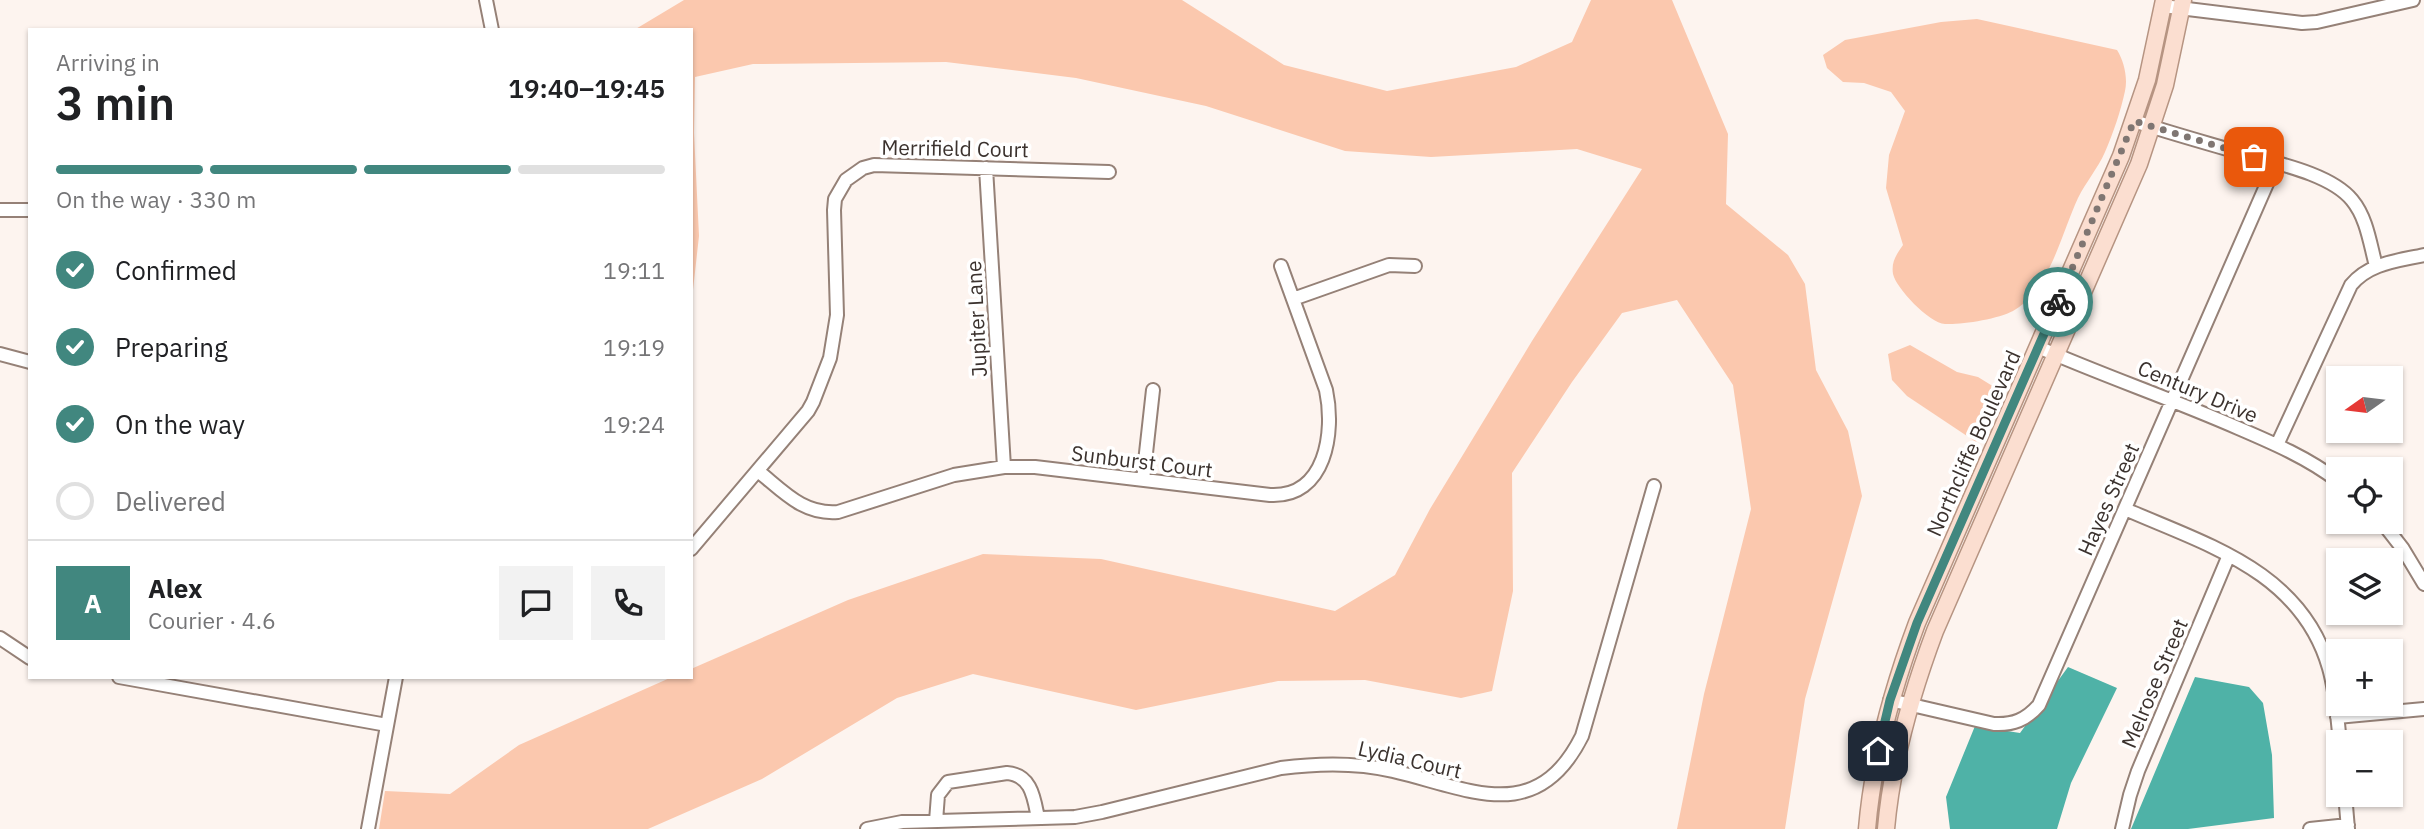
<!DOCTYPE html>
<html lang="en">
<head>
<meta charset="utf-8">
<style>
	:root { --surface:#fff; --page:#f2f2f2; --text:#202124; --muted:#757577; --line:#e0e0e0; --accent:#41877f }
	body { margin:0; font-family:"IBM Plex Sans",sans-serif; background:var(--page); color:var(--text); height:100vh; display:flex; flex-direction:column; font-size:26px; white-space:nowrap }
	* { box-sizing:border-box; margin:0 }
	p { font-size:23px; color:var(--muted) }
	.icon { flex:none; width:38px; height:38px; fill:none; stroke:currentColor; stroke-width:2; stroke-linecap:round; stroke-linejoin:round }
	.map { position:relative; flex:1; overflow:hidden }
	.side { position:absolute; left:28px; top:28px; width:665px; height:651px; display:flex; flex-direction:column; background:var(--surface); border-radius:0px; box-shadow:0 2px 5px #0004 }
	.side>* { flex:none }
	.needle { width:46px; rotate:256deg }
	.controls { position:absolute; left:2326px; top:366px; display:grid; gap:14px }
	.controls a { display:grid; place-items:center; width:77px; height:77px; border-radius:0px; background:var(--surface); box-shadow:0 2px 5px #0004; font-size:35px }
	.pin { position:absolute; display:grid; place-items:center; width:60px; height:60px; color:#fff; margin:-30px; border-radius:14px; box-shadow:0 4px 10px #0006 }
	.courier { position:absolute; display:grid; place-items:center; width:70px; height:70px; margin:-35px; border:5px solid #41877f; border-radius:50%; background:#fff; color:#222; box-shadow:0 2px 9px #0007 }
	.headline em { font-style:normal; font-weight:600 }
	.headline div { display:flex; flex-direction:column-reverse }
	.headline { display:flex; align-items:center; justify-content:space-between; height:119px; padding:0 28px }
	h1 { font-size:46px; font-weight:600; line-height:52px }
	.bar { display:grid; grid-template-columns:repeat(4,1fr); gap:10px 7px; align-content:center; height:84px; padding:0 28px }
	.bar i { height:9px; border-radius:5px; background:var(--line) }
	.bar .active { background:var(--accent) }
	.bar p { grid-column:span 4 }
	.line { display:flex; align-items:center; gap:18px; padding:0 28px; border-top:2px solid var(--line) }
	.line div { flex:1 }
	.round { display:grid; place-items:center; flex:none; width:74px; height:74px; border-radius:0px; background:var(--page) }
	ol { padding:0 28px; list-style:none }
	li { display:flex; align-items:center; gap:21px; height:77px }
	li p { margin-inline-start:auto }
	li .icon { padding:7px; border-radius:50%; background:var(--accent); color:#fff; stroke-width:4 }
	li:last-child { color:var(--muted) }
	li i { width:38px; height:38px; border:4px solid var(--line); border-radius:50% }
	.map>svg:first-child { display:block }
	.green { fill:#fbc8ae }
	.water { fill:#4fb2a7 }
	.lines { fill:none; stroke-linecap:round; stroke-linejoin:round }
	.minor-casing { stroke:#958177; stroke-width:16 }
	.major-casing { stroke:#b69482; stroke-width:19 }
	.minor { stroke:#fff; stroke-width:12 }
	.major { stroke:#fbded0; stroke-width:16 }
	.done { stroke:#7f7672; stroke-width:7; stroke-dasharray:0 12.6 }
	.route { stroke:#41877f; stroke-width:9 }
	.labels { text-anchor:middle; dominant-baseline:central; stroke-width:7; stroke-linejoin:round; paint-order:stroke }
	.street-label { font-size:21px; fill:#3b322e; stroke:#fff }
</style>
</head>
<body>
<div class="map">
<svg width="2424" height="829" viewBox="0 0 2424 829">
	<rect width="100%" height="100%" fill="#fdf4ef"/>
	<path class="green" d="M684,0h498l102,65 103,26 129,-24 56,-25 19,-42h81l56,134 -2,70 62,51 17,29 11,86 32,61 14,65 -57,203 -20,130h-108l27,-135 47,-185 -18,-124 -56,-85 -55,13 -50,69 -60,91 1,118 -21,100 -31,7 -96,-18 -87,1 -142,29 -163,-36 -76,24 -135,81 -114,50h-269l6,-38 65,3 69,-49 153,-68h19v-8l157,-69 135,-46 118,5 234,52 60,-36 35,-66 102,-168 110,-172 -65,-20 -146,8 -86,-6 -139,-45 -130,-28 -130,-16 -193,2 -58,13 -1,56 5,103 -8,72v-278h-57z
		M1977,19l140,31c7,11 11,28 8,41 -4,19 -12,43 -20,61 -7,16 -19,30 -27,46 -16,34 -29,94 -65,113 -15,8 -52,14 -68,13 -16,-1 -49,-36 -52,-50 -2,-13 4,-20 10,-29l-17,-57 3,-33 16,-44 -14,-19 -27,-9 -21,-1 -16,-14 -4,-13 22,-15 96,-18z
		M1910,345l47,27 21,5 21,13 -23,52 -69,-46 -15,-16 -4,-26z"/>
	<path class="water" d="M2068,667l49,21 -46,95 -14,46h-107l-4,-32 29,-71 45,7z
		M2195,677l54,10 14,16 9,52 2,63 -86,11h-57z"/>
	<g class="lines">
		<g class="minor-casing">
			<path id="minor" d="M486,0l6,30
				M2163,6l139,17 15,-1 96,-22
				M2134,121c36,12 73,22 110,33 32,9 87,20 108,46 15,18 18,44 24,66
				M986,168l18,299
				M0,210h30
				M1293,299l96,-34 26,1
				M2038,347c66,29 134,52 200,81 35,15 70,30 100,53
				M0,354l30,8
				M2277,445l74,-160c18,-22 46,-24 73,-30
				M758,471c25,20 45,44 80,41l116,-37 50,-8h31l235,28c56,3 65,-63 56,-105l-45,-124
				M1143,480l10,-90
				M2125,509c82,36 176,62 204,159 7,24 8,49 11,74
				M2382,522l21,27 21,35
				M691,549l117,-138 5,-9 17,-44 7,-43 -3,-105 1,-11 11,-19 17,-12 11,-3 235,7
				M0,638l30,20
				M119,677l268,48
				M1890,700l104,24c19,1 32,-4 45,-19l237,-542
				M2337,717l87,-8
				M2345,794l3,35
				M936,821l2,-26 10,-13 59,-9c25,2 27,26 31,45
				M368,829l28,-152
				M867,829l35,-7 173,-5 27,-5 179,-44c38,-5 75,-6 112,3 75,17 143,57 189,-35l72,-250
				M2122,829l8,-34 8,-24 91,-216
				M2310,829l38,-4"/>
		</g>
		<g class="major-casing">
			<path id="major" d="M1867,829c6,-71 25,-139 50,-206l204,-467 26,-76 17,-80
				M1886,829c6,-69 25,-134 49,-198l204,-467 26,-79 18,-85"/>
		</g>
		<use href="#minor" class="minor"/>
		<use href="#major" class="major"/>
	</g>
	<g class="lines">
		<path class="done" d="M2058,302l76,-181 120,36"/>
		<path class="route" d="M1878,751l12,-51 27,-77 141,-321"/>
	</g>
	<g class="labels">
		<g class="street-label">
			<text transform="translate(955 148) rotate(1)">Merrifield Court</text>
			<text transform="translate(976 319) rotate(-93)">Jupiter Lane</text>
			<text transform="translate(2198 391) rotate(23)">Century Drive</text>
			<text transform="translate(1973 443) rotate(-66)">Northcliffe Boulevard</text>
			<text transform="translate(1142 461) rotate(7)">Sunburst Court</text>
			<text transform="translate(2108 499) rotate(-66)">Hayes Street</text>
			<text transform="translate(2154 683) rotate(-67)">Melrose Street</text>
			<text transform="translate(1410 759) rotate(13)">Lydia Court</text>
		</g>
	</g>
</svg>
<div class="controls">
<a><svg class="needle" viewBox="-14 -14 28 28"><path d="M0-13l5 13h-10z" fill="#e53935"/><path d="M0 13l5-13h-10z" fill="#757577"/></svg></a>
<a><svg class="icon" aria-label="locate" viewBox="0 0 24 24"><circle cx="12" cy="12" r="6"/><path d="M12 2v4M12 18v4M2 12h4M18 12h4"/></svg></a>
<a><svg class="icon" aria-label="layers" viewBox="0 0 24 24"><path d="M12 4l9 5-9 5-9-5zM3 14l9 5 9-5"/></svg></a>
<a>+</a>
<a>−</a>
</div>
<div class="pin" style="left:2254px;top:157px;background:#ea580c"><svg class="icon" aria-label="bag" viewBox="0 0 24 24"><path d="M5 8h14l-1 12H6zM9 8a3 3 0 0 1 6 0"/></svg></div>
<div class="pin" style="left:1878px;top:751px;background:#1f2937"><svg class="icon" aria-label="home" viewBox="0 0 24 24"><path d="M3 11l9-7 9 7M6 9v11h12V9"/></svg></div>
<div class="courier" style="left:2058px;top:302px"><svg class="icon" aria-label="bike" viewBox="0 0 24 24"><circle cx="6" cy="16" r="4"/><circle cx="18" cy="16" r="4"/><path d="M6 16l4-8h5l3 8M10 8l3 8H6M13 5h3"/></svg></div>
<section class="side">
<div class="headline"><div><h1>3 min</h1><p>Arriving in</p></div><em>19:40–19:45</em></div>
<div class="bar"><i class="active"></i><i class="active"></i><i class="active"></i><i></i><p>On the way · 330 m</p></div>
<ol>
<li><svg class="icon" aria-label="check" viewBox="0 0 24 24"><path d="M5 12l5 5 9-10"/></svg>Confirmed<p>19:11</p></li>
<li><svg class="icon" aria-label="check" viewBox="0 0 24 24"><path d="M5 12l5 5 9-10"/></svg>Preparing<p>19:19</p></li>
<li><svg class="icon" aria-label="check" viewBox="0 0 24 24"><path d="M5 12l5 5 9-10"/></svg>On the way<p>19:24</p></li>
<li><i></i>Delivered</li>
</ol>
<div class="line" style="height:126px"><b class="round" style="background:var(--accent);color:#fff">A</b><div><b>Alex</b><p>Courier · 4.6</p></div><a class="round"><svg class="icon" aria-label="chat" viewBox="0 0 24 24"><path d="M4 5h16v11H9l-5 4z"/></svg></a><a class="round"><svg class="icon" aria-label="phone" viewBox="0 0 24 24"><path d="M5 4h4l2 5-3 2q2 4 5 5l2-3 5 2v4C11 20 4 13 5 4z"/></svg></a></div>
</section>
</div>
</body>
</html>
